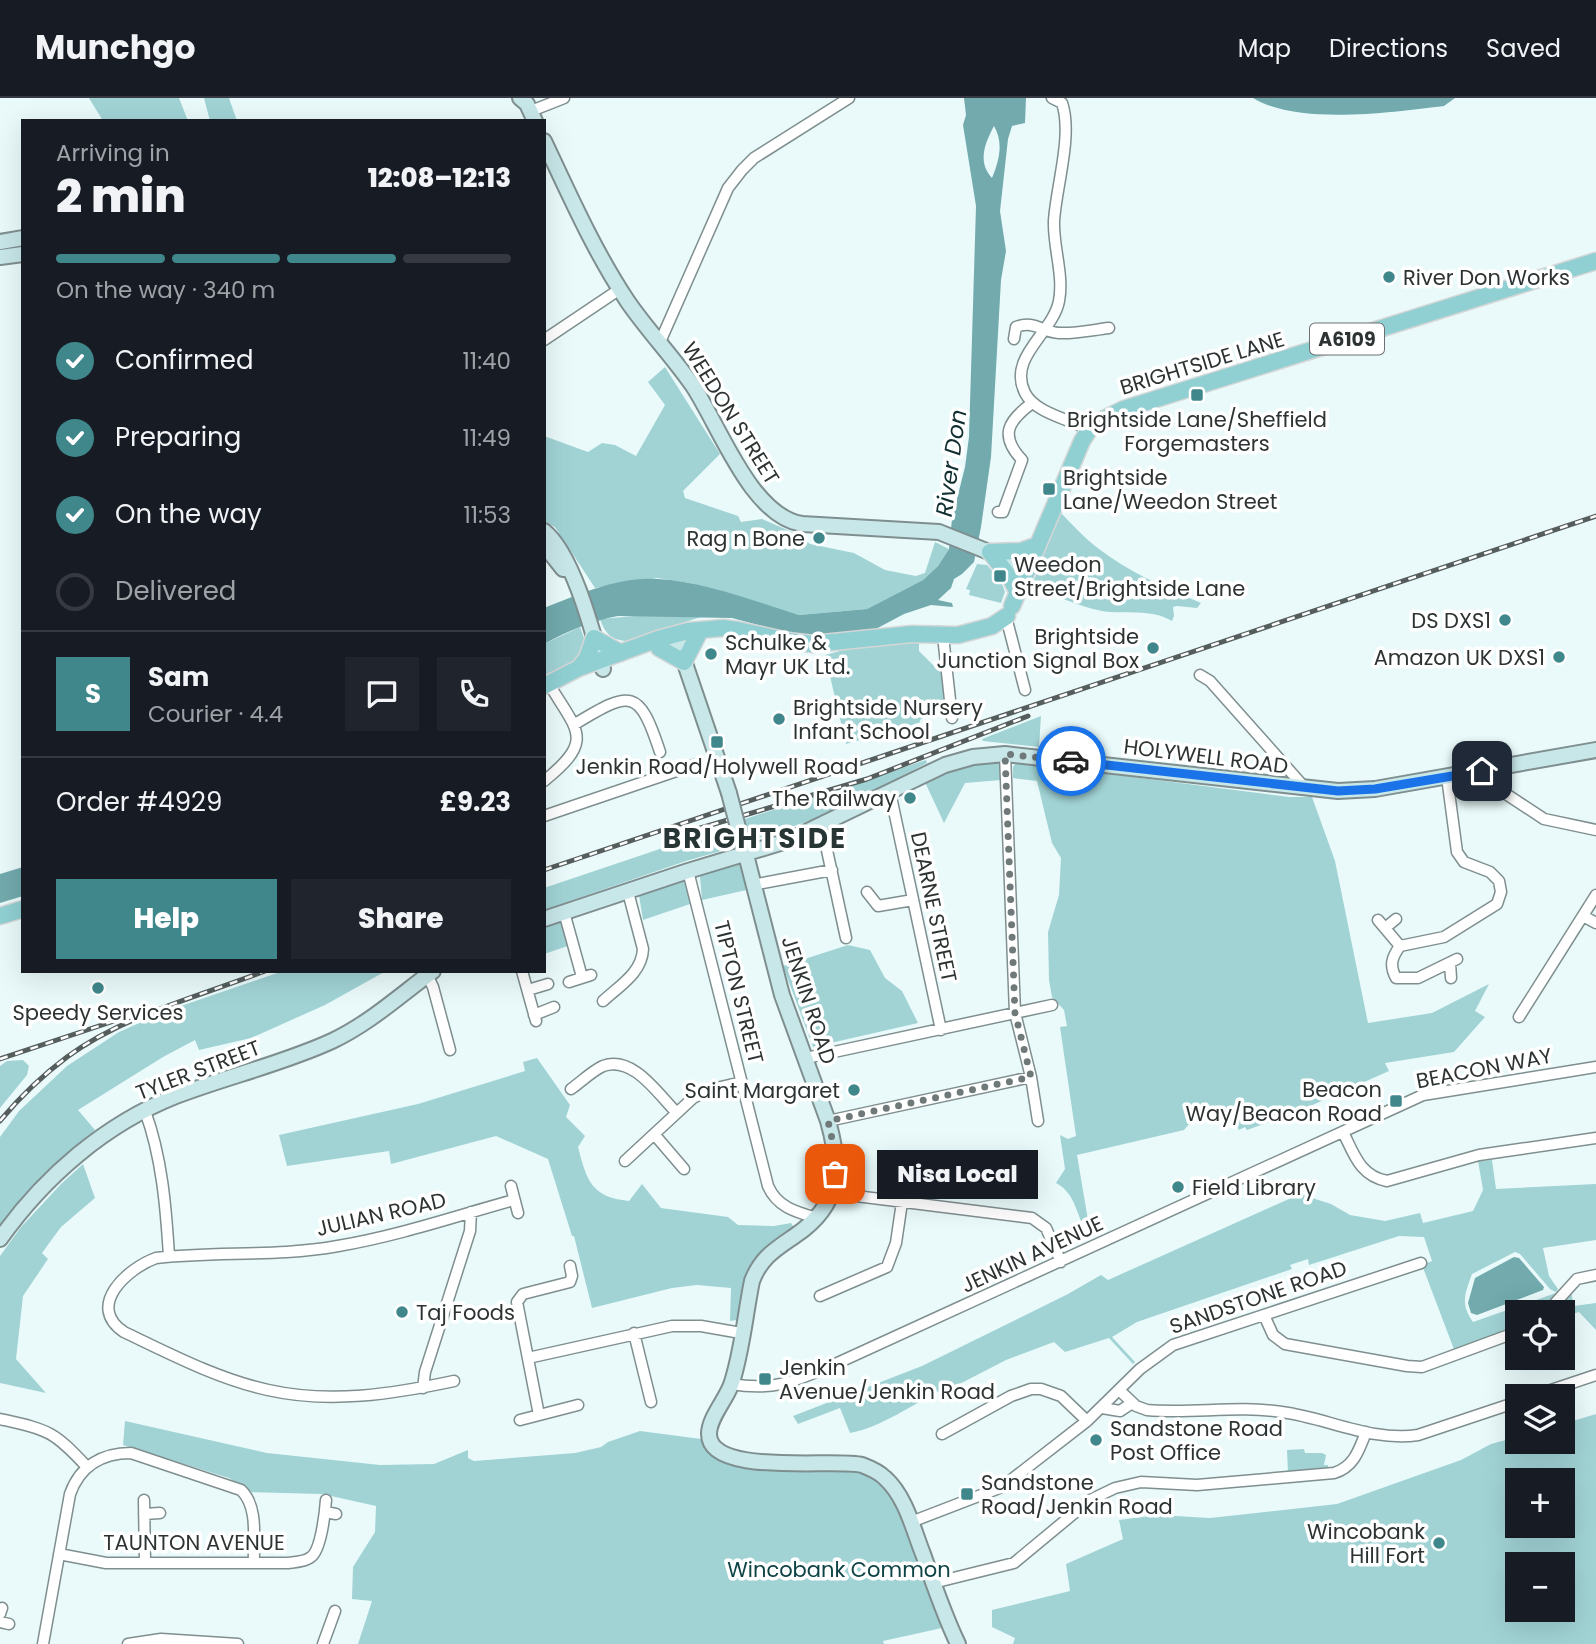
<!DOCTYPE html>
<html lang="en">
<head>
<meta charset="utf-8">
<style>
	:root { --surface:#171b24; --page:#20242c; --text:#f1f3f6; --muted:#9ea1a6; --line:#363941; --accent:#3f878b }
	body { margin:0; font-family:Poppins,sans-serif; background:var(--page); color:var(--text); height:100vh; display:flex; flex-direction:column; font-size:26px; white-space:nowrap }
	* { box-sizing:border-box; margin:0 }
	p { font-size:23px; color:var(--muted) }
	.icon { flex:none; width:38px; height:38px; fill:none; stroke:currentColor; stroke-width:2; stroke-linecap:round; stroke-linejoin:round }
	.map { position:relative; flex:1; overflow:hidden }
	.side { position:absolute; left:21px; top:21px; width:525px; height:854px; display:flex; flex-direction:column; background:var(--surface); border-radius:0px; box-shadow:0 7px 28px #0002 }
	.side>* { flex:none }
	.buttons { position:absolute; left:1505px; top:1202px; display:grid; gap:14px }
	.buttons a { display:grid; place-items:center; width:70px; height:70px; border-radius:0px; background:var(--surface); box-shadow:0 7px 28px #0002; font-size:35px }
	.pin { position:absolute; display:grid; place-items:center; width:60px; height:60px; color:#fff; margin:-30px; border-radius:14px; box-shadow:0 4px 10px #0006 }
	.courier { position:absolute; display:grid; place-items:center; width:70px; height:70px; margin:-35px; border:5px solid #1a73e8; border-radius:50%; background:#fff; color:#222; box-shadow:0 2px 9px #0007 }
	.bubble { position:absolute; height:49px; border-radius:0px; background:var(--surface); box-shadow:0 7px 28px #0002; font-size:23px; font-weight:800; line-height:49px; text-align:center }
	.summary em { font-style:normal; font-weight:800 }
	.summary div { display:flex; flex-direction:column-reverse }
	.summary { display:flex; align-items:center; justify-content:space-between; height:119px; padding:0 35px }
	h1 { font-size:46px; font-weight:800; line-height:52px }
	.bar { display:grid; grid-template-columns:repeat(4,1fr); gap:10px 7px; align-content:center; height:84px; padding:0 35px }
	.bar i { height:9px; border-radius:5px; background:var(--line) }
	.bar .current { background:var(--accent) }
	.bar p { grid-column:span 4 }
	.line { display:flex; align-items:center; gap:18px; padding:0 35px; border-top:2px solid var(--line) }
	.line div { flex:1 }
	.round { display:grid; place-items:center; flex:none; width:74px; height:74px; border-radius:0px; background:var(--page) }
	ol { padding:0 35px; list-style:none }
	li { display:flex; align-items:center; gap:21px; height:77px }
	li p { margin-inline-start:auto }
	li .icon { padding:7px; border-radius:50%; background:var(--accent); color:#fff; stroke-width:4 }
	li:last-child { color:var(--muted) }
	li i { width:38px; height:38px; border:4px solid var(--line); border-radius:50% }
	.cta { display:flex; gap:14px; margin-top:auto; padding:14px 35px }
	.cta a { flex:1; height:80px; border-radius:0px; background:var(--accent); color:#fff; font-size:28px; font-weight:800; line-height:80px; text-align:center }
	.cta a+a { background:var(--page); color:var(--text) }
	header { display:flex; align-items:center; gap:42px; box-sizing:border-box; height:98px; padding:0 35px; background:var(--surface); border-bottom:2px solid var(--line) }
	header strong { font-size:33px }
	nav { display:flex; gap:38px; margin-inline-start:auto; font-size:24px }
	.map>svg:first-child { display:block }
	.green { fill:#a1d3d5; fill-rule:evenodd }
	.water { fill:#72aaad; fill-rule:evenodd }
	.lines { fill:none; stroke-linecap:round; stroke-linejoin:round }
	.street-casing { stroke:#7f8e8f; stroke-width:13 }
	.secondary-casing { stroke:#7f8e8f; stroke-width:18 }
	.primary-casing { stroke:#d5d6d6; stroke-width:19 }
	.street { stroke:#fff; stroke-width:10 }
	.secondary { stroke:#c8e7e9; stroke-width:14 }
	.primary { stroke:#90d0d3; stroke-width:16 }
	.rail-casing { stroke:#555d5d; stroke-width:5 }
	.rail { stroke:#fff; stroke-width:2.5; stroke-dasharray:8; stroke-linecap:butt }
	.secondary-bridge-casing { stroke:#7f8e8f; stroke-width:18; stroke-linecap:butt }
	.secondary-bridge { stroke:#c8e7e9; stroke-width:14 }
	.done { stroke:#6f7979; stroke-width:7; stroke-dasharray:0 12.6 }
	.route { stroke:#1a73e8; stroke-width:9 }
	.poi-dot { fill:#3f878b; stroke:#fff; stroke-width:2.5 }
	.labels { text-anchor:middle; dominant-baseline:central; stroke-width:7; stroke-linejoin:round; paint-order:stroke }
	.shield { fill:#fff; stroke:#6c7070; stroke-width:2 }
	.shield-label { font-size:19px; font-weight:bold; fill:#2d3333 }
	.poi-label { font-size:21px; fill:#2d3333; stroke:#fff; text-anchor:start }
	.street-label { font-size:21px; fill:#2d3333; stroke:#fff }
	.park-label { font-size:21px; fill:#0e4345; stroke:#fff }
	.water-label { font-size:23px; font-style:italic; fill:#112f30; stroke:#fff }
	.district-label { font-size:28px; font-weight:bold; letter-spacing:2px; fill:#283535; stroke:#fff }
</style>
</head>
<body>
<header>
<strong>Munchgo</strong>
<nav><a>Map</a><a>Directions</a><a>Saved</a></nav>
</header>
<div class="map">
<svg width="1596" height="1546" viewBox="0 0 1596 1546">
	<rect width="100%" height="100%" fill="#eafafb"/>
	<path class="green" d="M89,0h90l9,23h-85z
		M204,0h25l8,23h-27z
		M665,269l55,87 -37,37 2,7 53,18 3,6 21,-3 37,16 11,9 44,9 31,17 31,6 9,-3 10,-31 14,7 -11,17 -15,14 -56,29 -68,6 -110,-32 -32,-5 -62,10 -40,-61 -11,-5v-86l44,16 14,-9 13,2 21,11 29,-51 -17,-23z
		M1059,413c13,13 25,27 40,38 30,23 66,39 102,54l-4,5 -20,-2 -4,1 1,9 -2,5c-22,-13 -46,-6 -70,-10 -24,-5 -46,-15 -67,-25l-2,-3z
		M977,466l10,1 14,16 4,11 -4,11 -32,-8 1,-5 -4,-1z
		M646,517l55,2 -76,24c-15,-2 -20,-8 -25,-22z
		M580,529l4,11 -7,23 -33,14v-31z
		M919,544v9l24,24 2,37 -24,7 -2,4 -73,21 -21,-89 26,-7z
		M1041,618l-2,31 -56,-6 -1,-2z
		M926,662l1,3 -81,42 -37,16 -51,17 -12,-6 -4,-12z
		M997,662l3,5 1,15 -36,3 -21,40 -20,-43 36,-15z
		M1016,664l273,35h23l23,64 33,162 64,-10 57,-29 -14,27 10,6 -31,35 -69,11 4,8 -81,36 1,5 -35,13 -2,-4 -25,9 -2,-3 -6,3 -14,-23 -34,15 -7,8 -107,25 11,65 -7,1c-6,-16 -10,-30 -25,-38l9,-14 -5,-34 8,4 8,-3 -16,-109 7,-1 -3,-16 -12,-13 -3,-17 -1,-48 11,-37 2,-37 -9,-15 -15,-62 -24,-3v-11z
		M728,728l4,12 -4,11 -42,12 -142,49v-22z
		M739,766h4l8,25 -49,11 -2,-23 3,-4z
		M684,781l3,1 6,23 -50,17 -4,-25z
		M560,824l2,1 6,23 -24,8v-27z
		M848,847l22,5 15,28 17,13 16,32 -105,24 -30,-81z
		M283,873h103l-61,34 -74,33 -52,12 -4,-10 -32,17 -85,53 17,20 -17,19 -57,49 -21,28v-89l19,-26 48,-45 52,-34 25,-11 37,-15z
		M537,960l33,47 -4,12 19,19 -7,11c9,34 13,50 51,54l13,-17 19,24 67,9 10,8 36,1 17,-3 4,6c-45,25 -49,42 -58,91l-7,1 1,-33 -34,-3 -25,3 -80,20 -18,-72h-2l-24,-77 -52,-23 -105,28 -2,-13 -102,15 -8,-31 139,-31 107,-33 -2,-9z
		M23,962l6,6 -2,9 -27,33v-42l7,-5z
		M1492,1062l4,29 100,-5v56l-53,8 6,28 9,13 -2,3 -6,-3 -30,-35 -5,-2 -43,22c-7,20 -12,29 1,48l83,-29 -16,19h-23v12l-62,28 -33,-87 10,-4 -8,-24 -25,-1 -90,29 -1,-6 -18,6 2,4 -155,53 -25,15 23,25 -2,2 -24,-26 -44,14 -11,-10 -48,18 -60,31 -3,-2c-28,14 -63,39 -93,44l-10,-25 -42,16 -5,-8 129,-50 146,-72 33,-19 7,5 192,-86 31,10 19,11 35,6 35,-8 3,10 50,-12 10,-21 -5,-29z
		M83,1066l12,34 -34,29 -19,26 6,6 -25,37 -7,63 30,34 -46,-10v-127l21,-29 40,-43z
		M1571,1194l3,14 22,-3v27l-17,-18 -16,5v-5h-12z
		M1596,1316v230h-583l2,-6 -23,-11v-17l78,-19 -4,-27 57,-25 -4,-19 39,-5 52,3 127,-14 124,-44 30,-16 26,-7v5h46v-18zM1517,1382h46v46h-46zM1517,1466h46v46h-46z
		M125,1323l142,32 113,12 54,-1 34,-14v8l6,3 101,-8 26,-6 7,-5 32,-11 61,8 11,14 147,19 18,10 14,14 14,31 37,101 -59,13 1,3h-526l14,-43 -20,-2 1,-32 22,-35 1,-26 -54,-12 -73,-2 -20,-14 -106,-33z
		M1304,1351l1,4h17l4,2 -2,10h4v5l-40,3 -1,-23z"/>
	<path class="water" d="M964,0h62l-1,25 -13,3 -4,13 -8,72 6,40 -5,29 -10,177 -10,70 -7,35 -12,12 -8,5 -3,9 -13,12 14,3 1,4 -22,-2 -27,9 -32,17 -25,4h-34l-24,-2 -57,-15 -114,-2c-27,5 -50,15 -74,28v-36c36,-14 75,-32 114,-29 44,2 99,23 141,36l68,-6 56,-29 15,-14 11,-17 3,-30 13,-52 4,-30 7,-231 -13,-81 3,-10zM994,28c10,17 5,35 -2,52 -15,-16 -7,-35 2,-52z
		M1253,0h202l-11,8c-52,6 -145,20 -191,-8z
		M23,769v29l-23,7v-29z
		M1514,1159l5,1 25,29 -1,3 -66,25 -6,-2 -3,-10 7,-25z"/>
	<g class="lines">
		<g class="street-casing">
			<path id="street" d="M1052,0l10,5c11,32 -6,84 -8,118 -1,26 10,54 5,80 -6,32 -52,56 -34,92 11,21 45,26 64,37
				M531,13l33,-13
				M1014,241l2,-12c18,-7 26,5 43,6 16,1 33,-3 50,-5
				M544,242l76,-51
				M660,244l68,-154 14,-18 12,-12 95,-60
				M998,414h5l19,-52c-23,-25 -14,-39 10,-57
				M1006,519l19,73
				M943,538l9,82
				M1200,577l10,6 95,107
				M575,626c56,-34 64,-36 85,28
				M1005,656l10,259 16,64 7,44
				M1482,673l21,21 41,27 52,11
				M1447,679l10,75 7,10 26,10 9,9 2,11 -4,12 -53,33 -44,9c-8,11 -11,19 -4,32h22l39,-19
				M544,683c51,-41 34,-49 5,-97
				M890,694l51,238
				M544,718l150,-51
				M817,729l8,14 21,97
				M688,773l80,315c9,21 28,26 49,32
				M752,787l80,-15
				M867,794l11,14 35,-6
				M564,814l18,65
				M1583,818l13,7
				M1378,822l22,26
				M1385,830l11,-9
				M1450,865l1,15
				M522,873l14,50
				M427,877l6,12 17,63
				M569,884l22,-7
				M528,892l20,-6
				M603,903c16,-15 39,-28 40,-52l-15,-57
				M534,917l20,-8
				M1519,919l77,-122
				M806,960l246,-53
				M571,991c10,-7 21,-18 32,-23 30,-11 55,28 73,46
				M145,1013c17,46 21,97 24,145
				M828,1023l203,-44
				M1343,1034c11,22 17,44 44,49l92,-26 117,-17
				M654,1036l30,35
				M625,1063l68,-63 15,-8 34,-8
				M511,1088l7,27
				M832,1095l200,25 14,10 15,34
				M820,1198l67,-29 9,-24 6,-41
				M1547,1214l30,-33 19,-4
				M1264,1217l9,20 12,9 122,22 15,1 95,-35
				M634,1235l17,69
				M528,1260l144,-32h29l40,7
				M454,1283c-61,13 -124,23 -186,9 -50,-11 -98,-36 -144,-58 -39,-26 4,-64 32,-74 60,-7 122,-1 182,-12 60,-10 118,-30 176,-46
				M731,1286c42,7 62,-2 100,-18l592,-271 173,-28
				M423,1290l2,-16 45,-141 1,-19
				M1119,1292l17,16 11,4c45,4 91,-5 135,2 45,6 90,30 136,23l99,-33
				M1533,1298l63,-21
				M1102,1310l18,3 12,-8
				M539,1317l-22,-113 6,-8 47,-12 2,-6 -2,-10
				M0,1321c48,11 53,11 87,48
				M520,1322l58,-15
				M942,1336l69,-38 20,-7h10l20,7 26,25
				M144,1402l1,62
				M325,1414l11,2
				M144,1416l16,-1
				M911,1424l91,-35 85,-66 53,-52 33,-24 248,-82
				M59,1456l47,9h182c7,-1 17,-1 23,-6 10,-7 14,-44 15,-57
				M933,1485l81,-20 76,-63 25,-12 26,-6 56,3 137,-12c20,-6 25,-23 32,-41
				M0,1516l2,-6
				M0,1524l9,2
				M43,1546l27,-150c10,-28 32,-41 61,-41l110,37c18,17 12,50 13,72
				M128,1546l33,-5 77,5
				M323,1546l12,-33"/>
		</g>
		<g class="secondary-casing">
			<path id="secondary" d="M520,0l7,6 8,17
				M544,43c26,55 50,110 84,161 20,29 45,55 65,84 27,41 58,130 109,138l137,8 90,36
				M0,144l23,-4
				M0,159l23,-3
				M544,433c29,23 49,102 59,138
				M544,447l19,24
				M675,536l54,159
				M744,749l38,148 46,126c14,49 12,84 -32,114 -20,14 -35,22 -44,46 -7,34 -10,72 -21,104 -6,16 -22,33 -22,49 0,43 126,24 153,31 8,3 17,7 23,13 21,19 28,51 38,76 11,31 21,61 35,90
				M544,821l144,-48 99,-30 158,-76 28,-8 32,-3 333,37 37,-2 221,-39
				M0,1141c44,-62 105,-115 176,-143 52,-20 106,-32 156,-55 38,-18 67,-45 101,-70"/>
		</g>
		<g class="primary-casing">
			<path id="primary" d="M990,454l21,27 7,14
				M990,454l31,-1 17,-6
				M1012,508l70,-165 7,-11 11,-9 24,-12 472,-148
				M659,550l25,14 15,-29
				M579,570l8,-10 7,-20 27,15
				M544,588l35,-18 79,-29 30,-8 35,-3 15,2 50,11 25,3 99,-10 46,1 34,-9 15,-10
				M0,818l23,-7"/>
		</g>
		<use href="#street" class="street"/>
		<use href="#secondary" class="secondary"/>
		<use href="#primary" class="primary"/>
		<g class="rail-casing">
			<path id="rail" d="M680,736l187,-55 161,-63
				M544,772l1052,-354
				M0,961l120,-40
				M0,1023c19,-23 43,-46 67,-64 57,-42 133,-61 198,-86"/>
		</g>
		<use href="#rail" class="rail"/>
		<g class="secondary-bridge-casing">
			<path id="secondary-bridge" d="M729,695l12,46"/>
		</g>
		<use href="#secondary-bridge" class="secondary-bridge"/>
	</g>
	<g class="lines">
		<path class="done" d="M835,1076v-22l-7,-31 203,-44 -16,-64 -10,-259 66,7"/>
		<path class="route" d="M1071,663l267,30 37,-2 107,-18"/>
	</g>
	<g class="poi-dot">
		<circle cx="1389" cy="179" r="7"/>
		<rect x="1190" y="290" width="14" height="14" rx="3.5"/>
		<rect x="1042" y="384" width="14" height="14" rx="3.5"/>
		<circle cx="819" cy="440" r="7"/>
		<rect x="993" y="471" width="14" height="14" rx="3.5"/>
		<circle cx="1505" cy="522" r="7"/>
		<circle cx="1153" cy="550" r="7"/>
		<circle cx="711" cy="556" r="7"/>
		<circle cx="1559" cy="559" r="7"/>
		<circle cx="779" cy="621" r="7"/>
		<rect x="710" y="637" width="14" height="14" rx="3.5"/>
		<circle cx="910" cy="700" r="7"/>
		<circle cx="98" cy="890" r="7"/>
		<circle cx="854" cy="992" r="7"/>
		<rect x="1389" y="996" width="14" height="14" rx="3.5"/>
		<circle cx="1178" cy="1089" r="7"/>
		<circle cx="402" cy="1214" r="7"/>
		<rect x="758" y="1274" width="14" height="14" rx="3.5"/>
		<circle cx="1096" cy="1342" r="7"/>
		<rect x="960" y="1389" width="14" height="14" rx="3.5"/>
		<circle cx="1439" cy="1445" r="7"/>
	</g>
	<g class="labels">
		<rect class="shield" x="1310" y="225.5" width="74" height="31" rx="5"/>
		<g class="shield-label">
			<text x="1347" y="241">A6109</text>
		</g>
		<g class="poi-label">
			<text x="1403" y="179">River Don Works</text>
			<text x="1197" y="321" text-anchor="middle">Brightside Lane/Sheffield<tspan x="1197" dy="24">Forgemasters</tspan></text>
			<text x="1063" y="379">Brightside<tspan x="1063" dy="24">Lane/Weedon Street</tspan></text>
			<text x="805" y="440" text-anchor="end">Rag n Bone</text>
			<text x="1014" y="466">Weedon<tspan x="1014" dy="24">Street/Brightside Lane</tspan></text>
			<text x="1491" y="522" text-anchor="end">DS DXS1</text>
			<text x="1139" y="538" text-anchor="end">Brightside<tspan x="1139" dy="24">Junction Signal Box</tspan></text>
			<text x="725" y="544">Schulke &amp;<tspan x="725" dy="24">Mayr UK Ltd.</tspan></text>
			<text x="1545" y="559" text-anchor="end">Amazon UK DXS1</text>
			<text x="793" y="609">Brightside Nursery<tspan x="793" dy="24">Infant School</tspan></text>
			<text x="717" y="668" text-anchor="middle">Jenkin Road/Holywell Road</text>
			<text x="896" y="700" text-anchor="end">The Railway</text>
			<text x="98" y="914" text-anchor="middle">Speedy Services</text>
			<text x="1382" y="991" text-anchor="end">Beacon<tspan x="1382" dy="24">Way/Beacon Road</tspan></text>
			<text x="840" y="992" text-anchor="end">Saint Margaret</text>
			<text x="1192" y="1089">Field Library</text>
			<text x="416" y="1214">Taj Foods</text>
			<text x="779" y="1269">Jenkin<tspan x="779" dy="24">Avenue/Jenkin Road</tspan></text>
			<text x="1110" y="1330">Sandstone Road<tspan x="1110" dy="24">Post Office</tspan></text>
			<text x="981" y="1384">Sandstone<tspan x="981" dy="24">Road/Jenkin Road</tspan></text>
			<text x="1425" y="1433" text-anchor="end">Wincobank<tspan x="1425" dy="24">Hill Fort</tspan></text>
		</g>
		<g class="street-label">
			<text transform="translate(1202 265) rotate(-17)">BRIGHTSIDE LANE</text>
			<text transform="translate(731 315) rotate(58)">WEEDON STREET</text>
			<text transform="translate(1206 658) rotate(7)">HOLYWELL ROAD</text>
			<text transform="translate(934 809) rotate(78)">DEARNE STREET</text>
			<text transform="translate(739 894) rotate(76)">TIPTON STREET</text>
			<text transform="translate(809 902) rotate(72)">JENKIN ROAD</text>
			<text transform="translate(1484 970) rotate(-11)">BEACON WAY</text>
			<text transform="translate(198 972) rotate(-21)">TYLER STREET</text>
			<text transform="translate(381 1116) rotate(-13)">JULIAN ROAD</text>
			<text transform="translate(1032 1156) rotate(-25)">JENKIN AVENUE</text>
			<text transform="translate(1258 1199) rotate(-19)">SANDSTONE ROAD</text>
			<text x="194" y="1444">TAUNTON AVENUE</text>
		</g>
		<g class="park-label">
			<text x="839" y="1471">Wincobank Common</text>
		</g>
		<g class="water-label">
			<text transform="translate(951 365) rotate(-82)">River Don</text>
		</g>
		<g class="district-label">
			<text x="755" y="740">BRIGHTSIDE</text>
		</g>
	</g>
</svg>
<div class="buttons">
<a><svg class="icon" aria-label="locate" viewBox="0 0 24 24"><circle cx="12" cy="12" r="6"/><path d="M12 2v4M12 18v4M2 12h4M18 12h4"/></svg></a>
<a><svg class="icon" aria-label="layers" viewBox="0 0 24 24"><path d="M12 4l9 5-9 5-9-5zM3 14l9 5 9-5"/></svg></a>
<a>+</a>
<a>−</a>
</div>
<div class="pin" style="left:835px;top:1076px;background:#ea580c"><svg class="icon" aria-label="bag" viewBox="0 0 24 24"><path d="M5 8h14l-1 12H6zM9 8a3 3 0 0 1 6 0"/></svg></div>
<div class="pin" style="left:1482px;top:673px;background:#1f2937"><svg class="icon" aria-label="home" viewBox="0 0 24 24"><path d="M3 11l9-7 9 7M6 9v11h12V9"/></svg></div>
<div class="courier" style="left:1071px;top:663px"><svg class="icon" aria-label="car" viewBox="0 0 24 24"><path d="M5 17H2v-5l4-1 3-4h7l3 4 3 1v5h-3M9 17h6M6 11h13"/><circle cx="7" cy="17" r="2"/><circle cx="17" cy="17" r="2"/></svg></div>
<div class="bubble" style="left:877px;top:1052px;width:161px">Nisa Local</div>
<section class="side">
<div class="summary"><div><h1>2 min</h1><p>Arriving in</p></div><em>12:08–12:13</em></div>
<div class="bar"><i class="current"></i><i class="current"></i><i class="current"></i><i></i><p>On the way · 340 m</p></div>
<ol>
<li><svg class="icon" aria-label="check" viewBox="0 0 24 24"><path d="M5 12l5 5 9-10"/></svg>Confirmed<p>11:40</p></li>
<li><svg class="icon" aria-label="check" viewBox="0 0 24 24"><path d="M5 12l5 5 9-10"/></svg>Preparing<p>11:49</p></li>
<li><svg class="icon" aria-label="check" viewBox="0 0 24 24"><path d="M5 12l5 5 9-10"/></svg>On the way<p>11:53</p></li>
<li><i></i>Delivered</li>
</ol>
<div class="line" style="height:126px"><b class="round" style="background:var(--accent);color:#fff">S</b><div><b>Sam</b><p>Courier · 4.4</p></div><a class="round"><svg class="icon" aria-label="chat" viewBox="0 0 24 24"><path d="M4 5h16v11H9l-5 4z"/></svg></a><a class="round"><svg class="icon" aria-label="phone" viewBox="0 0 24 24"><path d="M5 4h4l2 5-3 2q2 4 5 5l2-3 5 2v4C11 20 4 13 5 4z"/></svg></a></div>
<div class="line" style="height:91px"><div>Order #4929</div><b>£9.23</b></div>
<div class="cta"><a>Help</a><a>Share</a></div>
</section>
</div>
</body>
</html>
